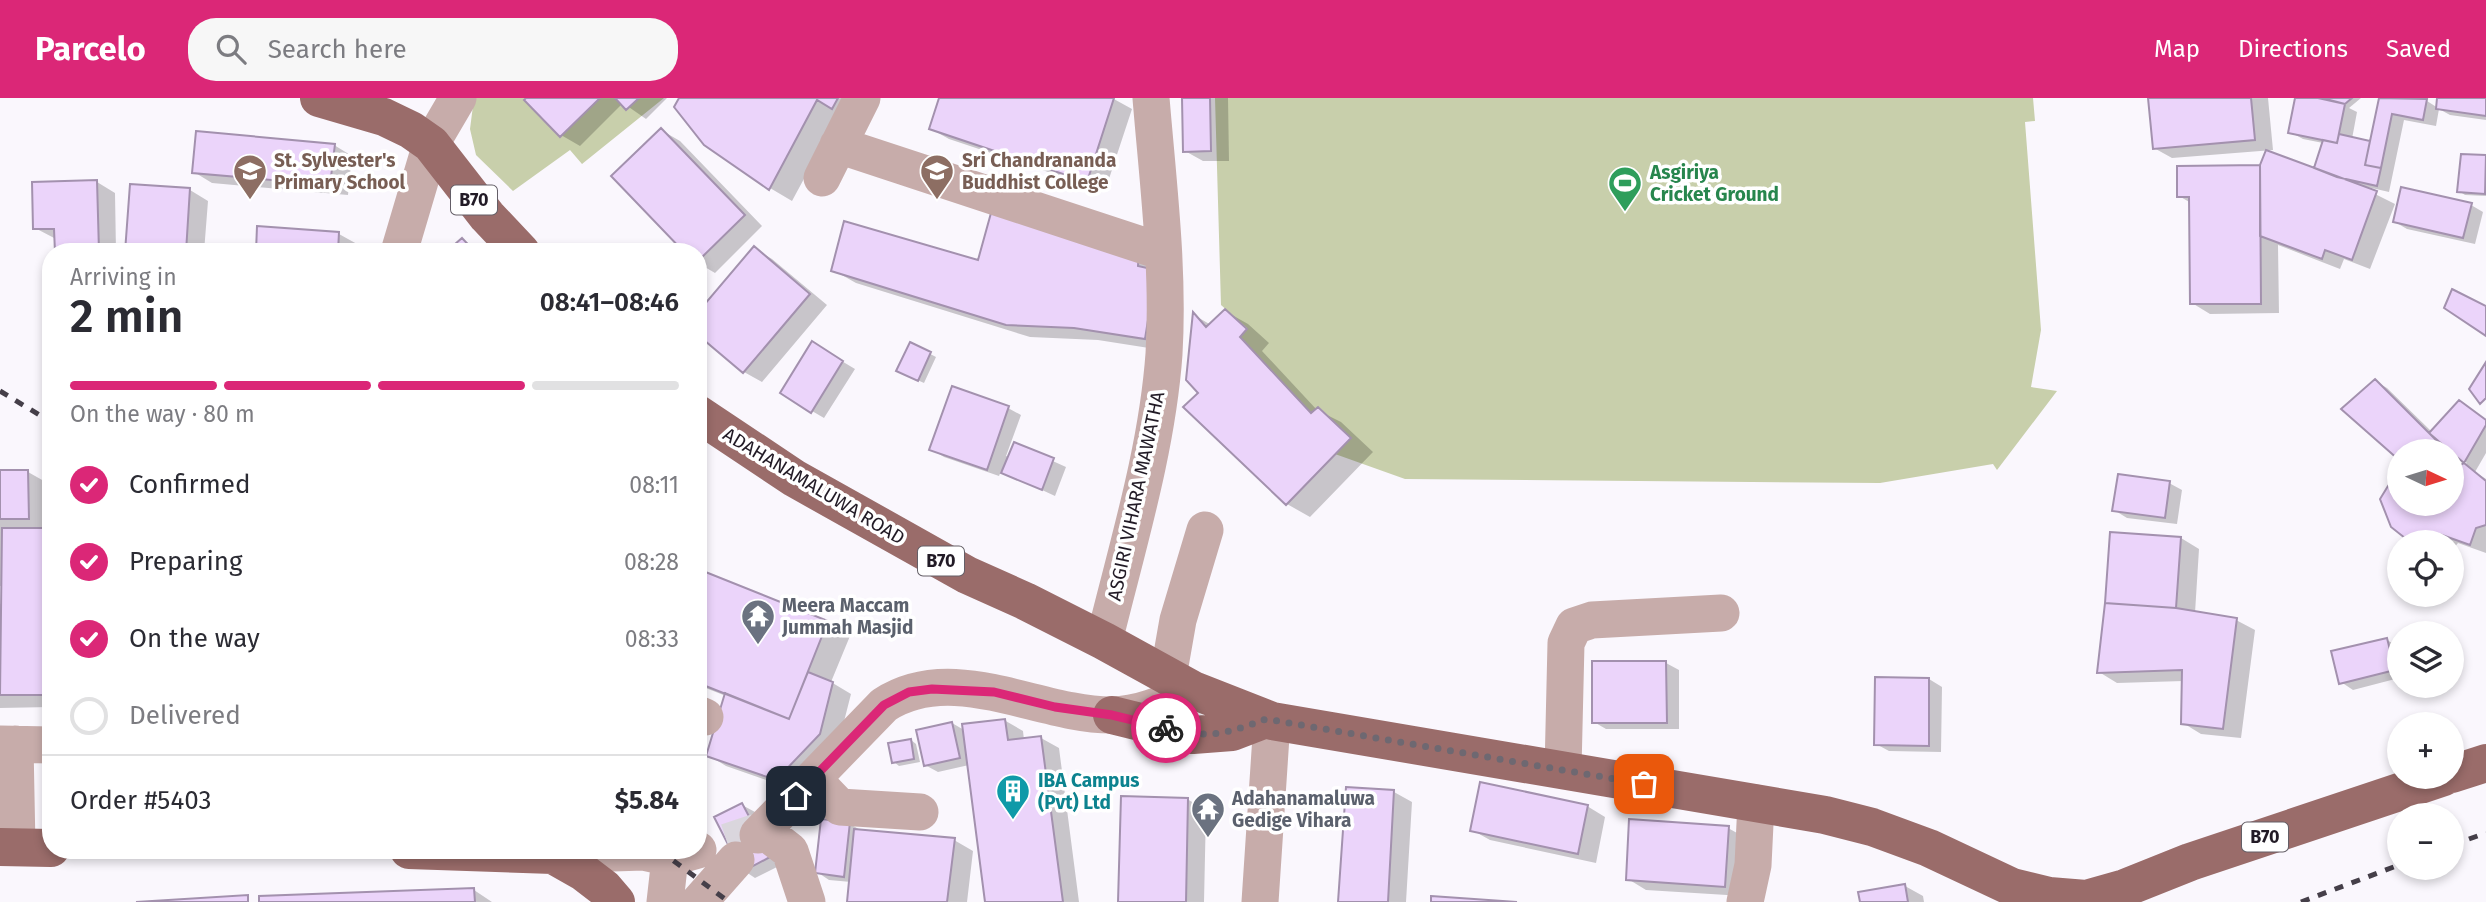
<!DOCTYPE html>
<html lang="en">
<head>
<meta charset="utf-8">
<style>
	:root { --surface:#fff; --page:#f7f7f7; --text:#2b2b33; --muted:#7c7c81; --line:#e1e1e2; --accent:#db2777 }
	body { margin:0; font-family:"Fira Sans",sans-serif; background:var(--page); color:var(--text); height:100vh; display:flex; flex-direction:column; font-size:26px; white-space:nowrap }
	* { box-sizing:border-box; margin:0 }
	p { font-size:23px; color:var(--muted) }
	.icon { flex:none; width:38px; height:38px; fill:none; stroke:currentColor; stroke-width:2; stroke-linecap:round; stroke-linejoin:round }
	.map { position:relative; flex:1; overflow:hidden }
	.side { position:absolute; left:42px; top:145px; width:665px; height:616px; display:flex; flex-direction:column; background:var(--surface); border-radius:28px; box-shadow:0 4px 10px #0003 }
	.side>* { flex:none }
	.needle { width:46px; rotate:94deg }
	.tools { position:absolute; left:2387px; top:341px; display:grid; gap:14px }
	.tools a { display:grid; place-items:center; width:77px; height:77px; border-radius:50%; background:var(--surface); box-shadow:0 4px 10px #0003; font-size:35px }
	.pin { position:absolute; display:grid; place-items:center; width:60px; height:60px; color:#fff; margin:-30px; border-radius:14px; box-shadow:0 4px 10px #0006 }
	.courier { position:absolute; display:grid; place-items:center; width:70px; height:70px; margin:-35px; border:5px solid #db2777; border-radius:50%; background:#fff; color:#222; box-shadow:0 2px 9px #0007 }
	.summary em { font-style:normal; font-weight:600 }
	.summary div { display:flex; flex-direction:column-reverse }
	.summary { display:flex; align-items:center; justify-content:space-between; height:119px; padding:0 28px }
	h1 { font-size:46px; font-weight:600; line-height:52px }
	.bar { display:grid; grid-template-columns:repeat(4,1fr); gap:10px 7px; align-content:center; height:84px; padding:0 28px }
	.bar i { height:9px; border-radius:5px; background:var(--line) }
	.bar .active { background:var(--accent) }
	.bar p { grid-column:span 4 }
	.line { display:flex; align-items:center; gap:18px; padding:0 28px; border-top:2px solid var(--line) }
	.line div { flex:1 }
	ol { padding:0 28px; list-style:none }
	li { display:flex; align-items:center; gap:21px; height:77px }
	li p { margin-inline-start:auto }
	li .icon { padding:7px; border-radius:50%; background:var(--accent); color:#fff; stroke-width:4 }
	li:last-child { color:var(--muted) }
	li i { width:38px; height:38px; border:4px solid var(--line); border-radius:50% }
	header { display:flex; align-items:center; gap:42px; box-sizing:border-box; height:98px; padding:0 35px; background:var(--accent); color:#fff }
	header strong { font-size:33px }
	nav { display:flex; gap:38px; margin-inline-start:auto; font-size:24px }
	.search { width:490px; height:63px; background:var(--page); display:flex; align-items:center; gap:18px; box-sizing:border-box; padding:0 24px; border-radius:28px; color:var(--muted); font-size:26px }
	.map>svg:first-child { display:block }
	.green { fill:#c8cfab }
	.shadow { fill:#0003 }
	.building { fill:#ebd4fa; stroke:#a391ae; stroke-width:2 }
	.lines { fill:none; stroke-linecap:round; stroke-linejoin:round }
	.minor-tunnel { stroke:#dad6dd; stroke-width:37; stroke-dasharray:37 18; stroke-linecap:butt }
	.minor { stroke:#c7acaa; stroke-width:37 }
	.major { stroke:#9a6c6a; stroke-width:38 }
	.rail { stroke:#453f49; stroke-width:5; stroke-dasharray:9 9; stroke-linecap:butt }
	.done { stroke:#6e6871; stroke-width:7; stroke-dasharray:0 12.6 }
	.route { stroke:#db2777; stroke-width:9 }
	.labels { text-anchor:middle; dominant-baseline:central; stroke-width:7; stroke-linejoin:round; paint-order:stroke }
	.shield { fill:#fff; stroke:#645f67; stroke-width:2 }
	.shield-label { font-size:18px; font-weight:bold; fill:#221b26 }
	.education-label { font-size:19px; font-weight:bold; fill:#785e54; stroke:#fff; text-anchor:start }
	.leisure-label { font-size:19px; font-weight:bold; fill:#27864d; stroke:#fff; text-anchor:start }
	.street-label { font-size:19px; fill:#221b26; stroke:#fff }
	.worship-label { font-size:19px; font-weight:bold; fill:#5b616d; stroke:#fff; text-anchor:start }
	.culture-label { font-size:19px; font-weight:bold; fill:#0d838f; stroke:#fff; text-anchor:start }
</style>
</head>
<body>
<header>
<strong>Parcelo</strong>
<div class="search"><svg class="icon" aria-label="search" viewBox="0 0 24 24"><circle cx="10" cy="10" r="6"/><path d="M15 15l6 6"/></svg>Search here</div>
<nav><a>Map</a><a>Directions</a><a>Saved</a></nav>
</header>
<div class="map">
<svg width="2486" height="804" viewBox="0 0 2486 804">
	<rect width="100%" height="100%" fill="#faf7fd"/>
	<path class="green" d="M474,0h190l-82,66 -12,-14 -57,41 -37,-36 -6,-26z
		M1215,0h818l2,23 -10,1 16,208 -10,57 26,4 -60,79 -4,-6 -113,19 -475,-4 -70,-25 16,-16 -32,-31 -8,6 -71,-76 7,-9 -26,-23z"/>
	<path class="shadow" d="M529,0h138l-21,21 -23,-16 -43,43 -19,-11z
		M681,0h175l-16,14 -48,89 -22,-13z
		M941,0h171l20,11 -27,82 -156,-52 -18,-10z
		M1184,0h44l1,63h-26l-18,-10z
		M2150,0h118l5,52 -101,8 -18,-10z
		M2297,0h64l-12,10 8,4 -5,27 19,4 9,-45h32l15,3 11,7 1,-10h47v22l-36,-5 -11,-6 -3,17 -32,-6 -15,72 -26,-6v2l32,16 -25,65 -26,-10 -4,10 -62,-24 1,68 -69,1 -18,-11 -1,-100 -12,-7 143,-23 1,-30 -20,-4 -13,-7z
		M661,32l19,11 82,85 -47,47 -17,-10v-11h-11z
		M334,47l18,11 -4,39 -136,-12 -18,-11z
		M2462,58l24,1v39l-21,-1 -6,-4z
		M97,84l18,11 1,59h-59l-1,-13 -21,-11z
		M190,92l18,11 -4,51h-78z
		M2471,107l12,7 -8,32 -68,-15 -12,-7z
		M993,117l168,52 7,84 -70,-11 -68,-3 -174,-54 -23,-13 146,-8z
		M339,136l18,10v8h-100z
		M463,142l12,7 4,5h-30z
		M754,150l18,11 55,46 -65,77 -18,-10z
		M1225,213l23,13 21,19 -7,8 55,59 24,12 32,30 -63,65 -23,-13 -102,-97 16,-14 -7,-78 17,10z
		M911,246l25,13 -12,26 -20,-9z
		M825,253l30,18 -31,49 -12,-7z
		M2375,283l12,7 45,44 27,-30 27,18v33l-11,19 11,7v74l-28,-10 -6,7v-8h-39l-20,-16 -11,-27 17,-28v33h53v-32l15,-9 -9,-7 -6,6v-10h-53v6l-56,-49z
		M1008,310l13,7 -15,41 3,1 6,-13 51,23 -11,29 -54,-25 -2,5 -55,-19 -13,-8z
		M0,374h28l23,13v222l-51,1v-104h4v-18h-4z
		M2169,385l13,7 -5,34 -50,-6 -13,-8z
		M2181,440l18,11 -4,64 41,7 19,10 -14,108 -40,-4 -18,-11 1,-42 -67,2 -18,-11z
		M698,473l129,52 23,13 -19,46 20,12 -13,51 -43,45 -69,-24 -18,-11 18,-59 -28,-11z
		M2387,542l12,7v31l-46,12 -12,-8z
		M1666,565l13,7v59h-73l-12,-7z
		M1929,581l13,8 -1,65 -52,-1 -13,-7z
		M1004,622l19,11 1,9 17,-2 18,10 20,154h-92l-18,-137 -31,7 -13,-7 27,-42 12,7z
		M911,642l5,4 4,18 -21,4 -5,-4z
		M1348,691l46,3 18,10 -6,100h-66z
		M1187,701l19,11 -2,92h-84z
		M742,707l13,7 26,53 -26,13 -12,-8z
		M1587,708l18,11 -9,46 -106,-23 -18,-10z
		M850,726l12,7 92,9 19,11 -6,51h-115l-1,-20 -22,-2 -12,-8z
		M1728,730l18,10 -3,58 -97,-6 -18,-11z
		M1905,788l18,10 1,6h-62z
		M474,792l18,12h-231z"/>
	<path class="building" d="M526,0h74l-40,39 -36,-37z
		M615,0h24l-13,12z
		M679,0h159l-6,11 -15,-9 -48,90 -65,-45 -30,-38z
		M939,0h175l-27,84 -158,-53z
		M1182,0h28l1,53 -28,1z
		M2148,0h103l4,42 -102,9z
		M2295,0h23l27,6 -8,39 -49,-10z
		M2322,0h30l-7,6z
		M2379,0l48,1 -4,21 -31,-6 -11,54 -16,-3z
		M2437,0h49v18l-50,-7z
		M661,30l84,87 -47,46v-9h-14l-73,-76z
		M196,33l139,13 -5,41 -138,-12z
		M2339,36l31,7 -5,24 16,3 -4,18 -40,-9 -23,-9 9,-28 14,3z
		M2266,52l111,41 -25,69 -27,-10 -3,9 -62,-23v-71z
		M2461,56l25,1 -1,39 -28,-2z
		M2260,67l1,139h-71l-1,-107h-12v-31z
		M97,82l2,72h-44l-1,-23h-21l-1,-47z
		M130,86l60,4 -4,64h-61z
		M2401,89l71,16 -9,35 -70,-16z
		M991,115l148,39 -1,14 18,4 -11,69 -71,-11 -68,-3 -175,-54 13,-50 134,39z
		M257,128l82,6 -1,20h-82z
		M462,140l13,14h-29z
		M754,148l56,48 -67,79 -45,-38v-23z
		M2452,191l34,17v30l-42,-28z
		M1225,211l22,20 -7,8 71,76 7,-6 33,31 -65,67 -103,-98 15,-14 -12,-13 7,-68 13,15z
		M812,243l31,20 -32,52 -31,-20z
		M910,244l21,10 -13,29 -22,-10z
		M2486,264v36l-6,6 -11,-15z
		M2375,281l70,70 -2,3h-44v8l-58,-51z
		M952,288l57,20 -22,64 -58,-20z
		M2459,302l27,20v5l-22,38 -35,-30z
		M1014,344l40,16 -12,32 -41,-17z
		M2464,365l22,18v44l-10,3 -6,17 -31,-11 -8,8h-21l-19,-15 -11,-28 19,-31v36h53v-34z
		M0,372h28l1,49h-29z
		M2118,376l52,7 -5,37 -53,-7z
		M2,430h49v167h-51z
		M2110,434l71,5 -5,71 -71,-5z
		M698,471l130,52 -39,98 -91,-36z
		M2105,505l71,5 61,10 -14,111 -42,-5 1,-54 -85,3z
		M2387,540l8,32 -56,14 -8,-33z
		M1592,563h74l1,62h-75z
		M808,574l25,10 -13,52 -44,46 -70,-24 19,-63 64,26z
		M1875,579l54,1v68l-55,-1z
		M1005,621l3,21 33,-4 22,166h-78l-23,-178z
		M952,624l8,36 -36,8 -8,-36z
		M911,641l3,20 -22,4 -4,-20z
		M1480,684l108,23 -10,49 -108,-23z
		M1346,689l48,3 -6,112h-50z
		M1121,698l67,2 -2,104h-68z
		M742,705l28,54 -28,15 -28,-55z
		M821,721l29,3 -6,55 -29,-4z
		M1629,721l100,7 -4,61 -99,-7z
		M854,731l101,9 -8,64h-100z
		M1905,786l3,18h-48l-2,-10z
		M474,790l1,14h-216v-6z
		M248,797v7h-112z
		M1431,798l86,6h-86z"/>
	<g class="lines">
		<path class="minor-tunnel" d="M727,744l30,-10"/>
		<path class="minor" d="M838,47l325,107
			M822,80l40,-80
			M399,154l32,-108 27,-46
			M1104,543c23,-94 53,-190 60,-287 5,-85 -6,-171 -13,-256
			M1168,579l10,-57 27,-90
			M698,616l7,3
			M0,646l51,1
			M15,646l2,103
			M1563,672l3,-127 8,-17 18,-6 129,-7
			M813,681l27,28 80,5
			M763,732l27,21 17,51
			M758,737l126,-130c69,-45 154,10 227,10 30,0 56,-13 82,-25
			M553,757l90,-3 27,6 28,-8
			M665,804l5,-44 -4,-8
			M699,804l37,-42
			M1260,804l12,-181
			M1745,804l8,-37 3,-62"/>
		<path class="major" d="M319,0l65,19 27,13 20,14 56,72 34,36
			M698,316l96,64 173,97 58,26 79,40 89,49 79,31 553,94 47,12 57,21 83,39 37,9 37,3 39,-11 65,-26 254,-85
			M1112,617l81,20 39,-3 34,-13
			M2452,676l34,-11
			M0,749l51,1
			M409,752l144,5 30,17 21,16 12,14"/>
		<path class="rail" d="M0,293l51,31
			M2452,747l34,-12
			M659,752l70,52
			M2301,804l98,-37"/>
	</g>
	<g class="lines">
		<path class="done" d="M1166,630c43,11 60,6 100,-9l378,65"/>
		<path class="route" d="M796,698l88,-91 25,-13 23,-3 62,3 61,15 57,8 54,13"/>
	</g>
	<defs>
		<g id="school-pin" transform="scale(1.75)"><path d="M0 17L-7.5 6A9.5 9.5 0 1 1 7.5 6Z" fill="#8d6e63" stroke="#fff"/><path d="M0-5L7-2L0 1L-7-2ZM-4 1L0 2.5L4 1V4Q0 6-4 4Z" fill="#fff"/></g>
		<g id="stadium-pin" transform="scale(1.75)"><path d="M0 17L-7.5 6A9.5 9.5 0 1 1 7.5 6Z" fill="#2e9e5b" stroke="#fff"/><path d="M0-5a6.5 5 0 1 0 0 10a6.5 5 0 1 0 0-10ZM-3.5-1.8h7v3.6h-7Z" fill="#fff"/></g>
		<g id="temple-pin" transform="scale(1.75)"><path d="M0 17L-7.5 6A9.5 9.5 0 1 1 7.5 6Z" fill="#6b7280" stroke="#fff"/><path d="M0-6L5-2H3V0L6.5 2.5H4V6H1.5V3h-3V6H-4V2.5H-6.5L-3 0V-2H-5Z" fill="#fff"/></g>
		<g id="building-pin" transform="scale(1.75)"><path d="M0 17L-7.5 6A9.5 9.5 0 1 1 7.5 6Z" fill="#0f9aa8" stroke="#fff"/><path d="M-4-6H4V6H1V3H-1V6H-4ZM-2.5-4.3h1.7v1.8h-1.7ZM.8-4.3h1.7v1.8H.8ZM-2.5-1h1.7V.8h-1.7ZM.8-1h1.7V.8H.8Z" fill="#fff"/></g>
	</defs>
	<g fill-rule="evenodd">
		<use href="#school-pin" x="250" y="73"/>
		<use href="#school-pin" x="937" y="73"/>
		<use href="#stadium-pin" x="1625" y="85"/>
		<use href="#temple-pin" x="758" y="518"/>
		<use href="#building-pin" x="1013" y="693"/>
		<use href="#temple-pin" x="1208" y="711"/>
	</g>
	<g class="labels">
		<g class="shield">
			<rect x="451" y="87.5" width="46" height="29" rx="5"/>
			<rect x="918" y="448.5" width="46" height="29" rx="5"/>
			<rect x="2242" y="724.5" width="46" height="29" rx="5"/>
		</g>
		<g class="shield-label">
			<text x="474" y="102">B70</text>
			<text x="941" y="463">B70</text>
			<text x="2265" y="739">B70</text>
		</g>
		<g class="education-label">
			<text x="274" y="62">St. Sylvester's<tspan x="274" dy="22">Primary School</tspan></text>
			<text x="962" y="62">Sri Chandrananda<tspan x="962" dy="22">Buddhist College</tspan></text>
		</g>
		<g class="leisure-label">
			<text x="1650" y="74">Asgiriya<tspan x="1650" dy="22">Cricket Ground</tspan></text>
		</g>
		<g class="street-label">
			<text transform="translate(814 388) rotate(31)">ADAHANAMALUWA ROAD</text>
			<text transform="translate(1136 398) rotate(-78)">ASGIRI VIHARA MAWATHA</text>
		</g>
		<g class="worship-label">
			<text x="782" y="507">Meera Maccam<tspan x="782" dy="22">Jummah Masjid</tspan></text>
			<text x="1232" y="700">Adahanamaluwa<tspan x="1232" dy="22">Gedige Vihara</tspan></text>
		</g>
		<g class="culture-label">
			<text x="1038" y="682">IBA Campus<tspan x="1038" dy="22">(Pvt) Ltd</tspan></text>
		</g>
	</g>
</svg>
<div class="tools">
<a><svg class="needle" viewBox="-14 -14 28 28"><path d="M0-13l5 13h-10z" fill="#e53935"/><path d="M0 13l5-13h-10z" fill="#7c7c81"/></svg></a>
<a><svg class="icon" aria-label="locate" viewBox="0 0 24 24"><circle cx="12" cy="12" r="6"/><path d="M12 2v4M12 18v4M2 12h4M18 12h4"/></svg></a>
<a><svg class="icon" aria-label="layers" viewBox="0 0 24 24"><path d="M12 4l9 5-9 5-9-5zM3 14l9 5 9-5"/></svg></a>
<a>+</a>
<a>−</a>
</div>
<div class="pin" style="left:1644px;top:686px;background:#ea580c"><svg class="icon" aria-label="bag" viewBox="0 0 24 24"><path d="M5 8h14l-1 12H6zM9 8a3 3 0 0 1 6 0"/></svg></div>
<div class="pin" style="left:796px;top:698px;background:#1f2937"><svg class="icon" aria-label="home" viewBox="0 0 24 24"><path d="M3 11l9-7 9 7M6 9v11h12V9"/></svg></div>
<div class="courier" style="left:1166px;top:630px"><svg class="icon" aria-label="bike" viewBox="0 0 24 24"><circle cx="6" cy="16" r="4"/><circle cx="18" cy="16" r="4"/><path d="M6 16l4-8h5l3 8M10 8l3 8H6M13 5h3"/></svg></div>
<section class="side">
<div class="summary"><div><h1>2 min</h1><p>Arriving in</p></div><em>08:41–08:46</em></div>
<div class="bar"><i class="active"></i><i class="active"></i><i class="active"></i><i></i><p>On the way · 80 m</p></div>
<ol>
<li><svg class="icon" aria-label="check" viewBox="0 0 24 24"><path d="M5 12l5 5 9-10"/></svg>Confirmed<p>08:11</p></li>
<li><svg class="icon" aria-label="check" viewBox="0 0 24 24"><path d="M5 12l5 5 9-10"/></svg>Preparing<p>08:28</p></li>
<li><svg class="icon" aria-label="check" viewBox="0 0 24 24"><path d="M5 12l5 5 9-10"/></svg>On the way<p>08:33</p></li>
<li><i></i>Delivered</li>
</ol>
<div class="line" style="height:91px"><div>Order #5403</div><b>$5.84</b></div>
</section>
</div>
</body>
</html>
